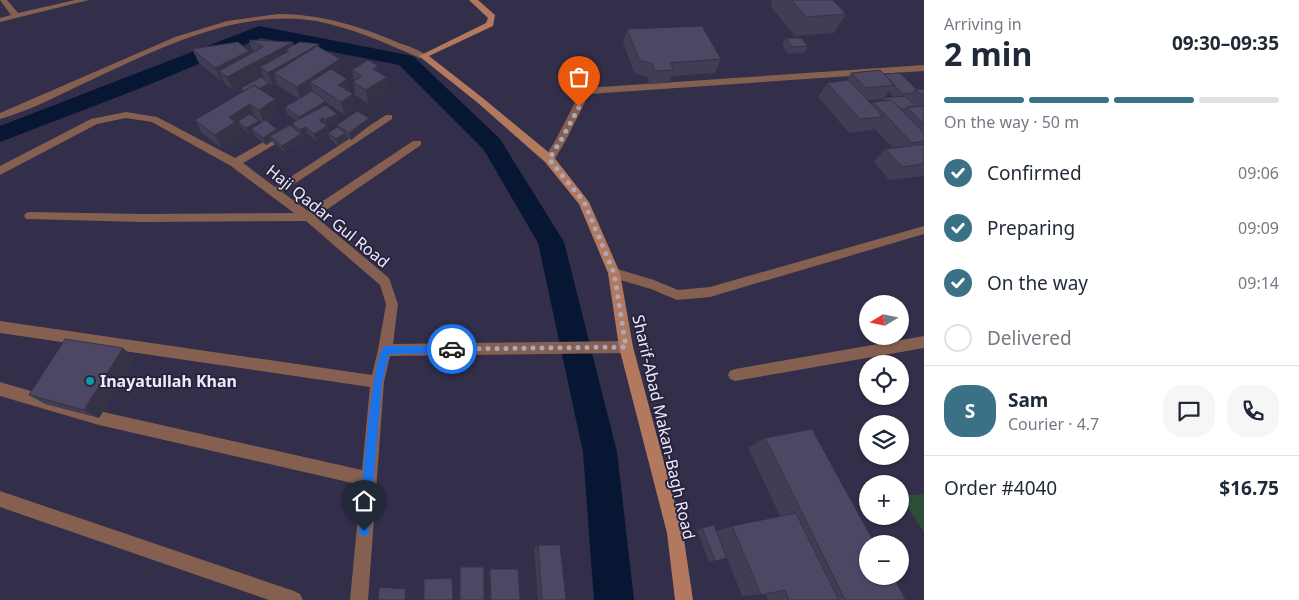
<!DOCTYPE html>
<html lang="en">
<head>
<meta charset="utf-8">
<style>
	:root { --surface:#fff; --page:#f6f6f7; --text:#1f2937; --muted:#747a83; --line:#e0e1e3; --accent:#3a7186 }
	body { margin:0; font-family:"Noto Sans",sans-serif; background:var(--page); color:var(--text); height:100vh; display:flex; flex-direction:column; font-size:19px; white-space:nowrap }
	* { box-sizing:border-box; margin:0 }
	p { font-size:16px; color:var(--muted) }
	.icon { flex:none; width:28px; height:28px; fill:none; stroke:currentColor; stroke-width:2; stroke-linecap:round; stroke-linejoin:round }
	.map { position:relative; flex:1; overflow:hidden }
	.side { display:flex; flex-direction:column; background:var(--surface); width:375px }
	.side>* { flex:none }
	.needle { width:32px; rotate:260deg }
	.controls { position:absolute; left:859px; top:295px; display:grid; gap:10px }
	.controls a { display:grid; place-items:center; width:50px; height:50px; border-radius:50%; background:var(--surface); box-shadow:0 1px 4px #0004; font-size:25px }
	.pin { position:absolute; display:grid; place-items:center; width:42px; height:42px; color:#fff; margin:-51px -21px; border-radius:50% 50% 50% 0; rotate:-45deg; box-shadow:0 0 5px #0007 }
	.pin .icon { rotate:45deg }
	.courier { position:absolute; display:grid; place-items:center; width:50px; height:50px; margin:-25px; border:4px solid #1a73e8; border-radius:50%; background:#fff; color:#222; box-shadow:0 1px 6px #0007 }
	.head em { font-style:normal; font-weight:700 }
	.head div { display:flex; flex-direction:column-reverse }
	.head { display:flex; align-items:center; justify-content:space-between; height:85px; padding:0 20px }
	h1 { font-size:32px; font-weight:700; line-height:38px }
	.bar { display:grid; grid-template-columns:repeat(4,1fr); gap:8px 5px; align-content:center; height:60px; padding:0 20px }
	.bar i { height:6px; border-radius:4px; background:var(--line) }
	.bar .current { background:var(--accent) }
	.bar p { grid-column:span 4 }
	.line { display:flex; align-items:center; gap:12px; padding:0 20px; border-top:1px solid var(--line) }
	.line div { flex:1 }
	.round { display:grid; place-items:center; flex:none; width:52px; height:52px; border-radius:20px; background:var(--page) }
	ol { padding:0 20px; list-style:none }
	li { display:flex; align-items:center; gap:15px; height:55px }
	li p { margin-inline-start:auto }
	li .icon { padding:5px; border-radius:50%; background:var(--accent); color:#fff; stroke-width:4 }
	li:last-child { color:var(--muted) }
	li i { width:28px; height:28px; border:2px solid var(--line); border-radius:50% }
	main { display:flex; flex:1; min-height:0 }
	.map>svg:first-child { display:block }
	.green { fill:#2d4e39 }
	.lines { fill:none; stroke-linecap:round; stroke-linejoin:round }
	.canal { fill:#061633; fill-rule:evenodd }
	.street { fill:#856050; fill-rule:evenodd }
	.secondary { fill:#b3795e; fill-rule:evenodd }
	.wall { fill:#413d55; fill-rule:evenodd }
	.shaded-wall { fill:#353245 }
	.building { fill:#4c4763; stroke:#353245 }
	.route { fill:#1a73e8 }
	.done { stroke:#aba8bd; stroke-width:5; stroke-dasharray:0 9 }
	.culture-dot { fill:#0f9aa8; stroke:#29243e; stroke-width:2 }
	.labels { text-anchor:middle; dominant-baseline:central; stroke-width:4; stroke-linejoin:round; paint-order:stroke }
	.street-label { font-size:16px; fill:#eceafb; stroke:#29243e }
	.poi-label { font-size:16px; font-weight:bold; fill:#eceafb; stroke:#29243e; text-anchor:start }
</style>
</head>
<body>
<main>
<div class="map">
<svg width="924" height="600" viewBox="0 0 924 600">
	<rect width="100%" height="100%" fill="#332e49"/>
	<path class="green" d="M924,494v38l-24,-36z"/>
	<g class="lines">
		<path class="canal" d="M259,26l154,30 87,83 64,103 53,210 17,148h-40l-11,-148 -45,-209 -54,-93 -85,-85 -138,-27 -120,50 -141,54v-16z"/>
		<path class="street" d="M0,0h7l11,13 57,-13h14l-89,22v-4l11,-3z
			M278,14c43,0 82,12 121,29 9,3 21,7 28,13l-7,2c-34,-15 -68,-30 -104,-37 -78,-13 -156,27 -225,59 -30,14 -59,30 -91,39v-6l175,-76 52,-16z
			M924,65v6l-335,23 -24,48 -12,20h-8l-1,-3 11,-18 26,-50 5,-3z
			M126,112l31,5 78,41 48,-27h8v4l-48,28 32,24 111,-72h6v4l-110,73 26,19 105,-70h8v4l-105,72 73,61 9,26 -5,40 233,-3 5,2 2,4 -2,4 -5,2 -236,3 -6,26 -16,218h-18l11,-115 -262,-60 -99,-29v-14l99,29 263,59 8,-83 -370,-54v-12l372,54 6,-25 8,-46 -6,-19 -74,-64 -163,1 -117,-3 -2,-3 2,-3 4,-1 113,2 151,-1 -63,-47 -79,-44 -26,-4 -29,6 -97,51v-9l91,-47z
			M924,226v8l-214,63 -33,3 -26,-11 -41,-12 -2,-4 2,-4 4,-1 40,12 24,10 32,-3z
			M924,336v12l-189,33 -5,-2 -2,-4 2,-4 5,-2z
			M0,491l294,100 6,3 3,6h-34l-269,-93z"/>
		<path class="secondary" d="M469,0h9l17,15 -2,11 -64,30 55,43 69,57 36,46 31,71 13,74 50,186 10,67h-18l-8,-67 -48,-186 -11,-74 -29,-69 -34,-42 -67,-59 -59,-47 67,-33 2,-5z"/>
	</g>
	<path class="wall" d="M772,0h61l13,14 -12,19 -39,3 -24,-29 1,-2 -2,-2z
		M627,29l94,30 -6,14 -43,3 -3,7 -20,1 -1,-7 -13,-3 -12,-31z
		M786,38l22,8 -4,7 -16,1 -6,-9z
		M249,40l71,8 23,24 -3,3 7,4 3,13 5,16 -11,7 -17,-12v3l10,8 1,7 -11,6 2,5 8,-5v-2l32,-7 1,7 -19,15 -5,-3v3l-8,6 -8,-7 -2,-5 -12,7 -8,-7 -5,3 -1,-1 1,5 -18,11 -12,-9 -1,-2 -6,4 -12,-9 -1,-3 -3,2 -9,-8 -3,2 3,6 -20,13 -19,-15 -7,-13 47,-28 -1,-4 24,-8 -3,-6 -29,16 -8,-6 -2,-4 -2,1 -22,-18 -7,-14 58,5 3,-2zM269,83l4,3 4,-2 1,2 21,13 -14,8 2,7 10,7 -5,2 2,6 -16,2 -11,-9 13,-9 -14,-20 5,-3zM256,118l6,4 -2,1z
		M378,66l1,7 8,4 1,14 -20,13 -13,-9 -2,-13 1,-1 -2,-11z
		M851,73l33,1 32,15h8v87l-35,4 -15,-18 11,-13 8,-1 -19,-20 -2,2 -23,3 -31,-36 9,-14 19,-2zM889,92l4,5 -9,1zM883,99l-2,2 -8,1 -2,2 -3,-4z
		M135,358l-36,60 -54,-14 -16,-9z
		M765,438l141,162h-138l-3,-6 -23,2 -15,-38 -18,4 -12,-32 5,-2 15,3 15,-5 48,-10 -32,-68z
		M538,545l28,55h-28l-4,-52z
		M490,569l30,31h-30l-1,-28z"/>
	<path class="shaded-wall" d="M293,42l4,13 -11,-6 3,10 -29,8 2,7 -29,16 -6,-13 -8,-6 4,9 -2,1 -6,-13 34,-17 5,11z
		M319,44l3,14 -48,15 3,11 -4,2 -5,-13z
		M340,59l3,13 -23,16 -10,-6 3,10 -12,8 -4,-13z
		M378,66l2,14 -7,-11z
		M387,77l1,14 -20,13 -2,-14z
		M347,79l3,14 -12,-8z
		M269,83l2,7 -20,11 -2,-7z
		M353,94l2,14 -11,7 -3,-13z
		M275,99l5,14 -16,10 -5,-13z
		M326,101l2,7 -27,16 -2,-7z
		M250,104l6,14 -18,3 3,6 -3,2 3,6 -20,13 -6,-13 14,-18z
		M337,114l1,7 -11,6 2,6 -13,8 -2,-7 13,-8 -2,-6z
		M323,118l2,7 -6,-5z
		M369,118l1,7 -19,15 -2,-7z
		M259,121l3,7 -11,1 2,4 -3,2 -4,-7z
		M305,127l3,7 -5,3 -3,-7z
		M277,129l3,7h-10l2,5 -6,4 -3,-7z
		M345,133l1,7 -8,6 -2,-7z
		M301,134l2,7 -18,11 -3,-6z
		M123,348l12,10 -36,60 -15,-8z
		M406,589l3,1 -1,10h-3z"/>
	<path class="building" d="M791,0h42l13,14 -40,3z
		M702,26l19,33 -51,4 4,7 -20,1 -1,-7 -14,-4 -12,-31z
		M786,38h15l7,8 -16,1z
		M249,40l44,2 -66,35 -8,-6 44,-24z
		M238,42l11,9 -34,17 -23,-19z
		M300,42l19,2 -51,29 -8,-6 29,-16 -3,-2z
		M317,46l23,13 -43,28 -23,-14z
		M368,60l10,6 -5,3 14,8 -21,13 -13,-8 9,-6 -10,-6z
		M331,69l16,10 -9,6 15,9 -12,8 -31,-20z
		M880,70l15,15 -29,3 -15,-15z
		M900,73l16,16 -3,4 -11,1 -18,-20z
		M261,77l8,6 -10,6 -5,-4 -10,6 -3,-3z
		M849,80l34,37 -23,2 -33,-36z
		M254,85l21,14 -16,11 -9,-6 -21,13 6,5 -20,13 -20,-15z
		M916,89h8v9z
		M312,91l14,10 -27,16 -14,-10z
		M905,96l11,11h-9l-1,2h-5l-10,-9 -6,1 -2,-3z
		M891,100l33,33v8l-12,2 -39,-41z
		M326,105l11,9 -12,6 -2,-2 -4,2 8,6 -13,8 -9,-7 -5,3 -8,-7z
		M924,106v19l-17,-18z
		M357,111l12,7 -20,15 -12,-8z
		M250,114l9,7 -13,7 -8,-7z
		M265,120l12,9 -14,9 -12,-9z
		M290,125l11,9 -19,12 -12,-10z
		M337,127l8,6 -9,6 -8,-6z
		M924,144v20l-22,3 -17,-18z
		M65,339l58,9 -39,62 -55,-15z
		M812,429l63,115h-7v32h25l13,24h-61l-80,-162z
		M796,513l43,87h-50l-4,-10 -24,5 -29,-69z
		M714,525l13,33 -12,3 -13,-33z
		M538,545h22l6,55h-24z
		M460,567h24v33h-24z
		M490,569h28l2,31h-29z
		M452,578l1,22h-29v-21z
		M379,587l27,2 -1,11h-27z"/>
	<path class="route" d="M385,346h67l4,3 -4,4 -63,1 -7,28 -13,149 -1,4 -4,1 -4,-1 -1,-4c2,-25 12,-178 26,-185z"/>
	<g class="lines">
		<path class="done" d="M452,349l174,-2 -12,-74 -30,-71 -35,-43 11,-17 19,-35"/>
	</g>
	<circle class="culture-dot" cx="90" cy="381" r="5"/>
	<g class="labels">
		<g class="street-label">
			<text transform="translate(328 216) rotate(39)">Haji Qadar Gul Road</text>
			<text transform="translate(664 427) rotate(77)">Sharif-Abad Makan-Bagh Road</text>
		</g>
		<g class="poi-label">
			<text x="100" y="381">Inayatullah Khan</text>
		</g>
	</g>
</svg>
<div class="controls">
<a><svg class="needle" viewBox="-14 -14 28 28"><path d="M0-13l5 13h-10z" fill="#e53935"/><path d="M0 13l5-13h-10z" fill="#747a83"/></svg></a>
<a><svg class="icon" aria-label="locate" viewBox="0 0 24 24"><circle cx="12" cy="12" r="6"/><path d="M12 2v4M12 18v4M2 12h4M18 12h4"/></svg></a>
<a><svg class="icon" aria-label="layers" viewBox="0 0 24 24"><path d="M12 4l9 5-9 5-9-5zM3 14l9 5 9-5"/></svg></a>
<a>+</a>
<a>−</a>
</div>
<div class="pin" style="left:579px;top:107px;background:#ea580c"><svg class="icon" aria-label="bag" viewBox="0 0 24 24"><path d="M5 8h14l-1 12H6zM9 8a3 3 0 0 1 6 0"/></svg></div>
<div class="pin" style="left:364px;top:531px;background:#1f2937"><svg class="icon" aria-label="home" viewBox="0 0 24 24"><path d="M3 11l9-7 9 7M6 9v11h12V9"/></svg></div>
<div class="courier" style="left:452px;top:349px"><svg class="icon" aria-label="car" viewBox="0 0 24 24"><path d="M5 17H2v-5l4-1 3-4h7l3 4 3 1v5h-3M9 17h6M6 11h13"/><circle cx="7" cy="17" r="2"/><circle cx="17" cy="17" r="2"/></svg></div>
</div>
<section class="side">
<div class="head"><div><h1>2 min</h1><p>Arriving in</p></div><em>09:30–09:35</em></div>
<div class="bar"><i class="current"></i><i class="current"></i><i class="current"></i><i></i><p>On the way · 50 m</p></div>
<ol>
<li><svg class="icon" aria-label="check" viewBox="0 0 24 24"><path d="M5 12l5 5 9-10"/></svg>Confirmed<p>09:06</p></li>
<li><svg class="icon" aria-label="check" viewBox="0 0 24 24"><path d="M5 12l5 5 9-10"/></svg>Preparing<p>09:09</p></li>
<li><svg class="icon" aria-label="check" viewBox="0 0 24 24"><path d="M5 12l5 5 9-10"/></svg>On the way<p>09:14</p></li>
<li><i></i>Delivered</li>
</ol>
<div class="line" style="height:90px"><b class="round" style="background:var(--accent);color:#fff">S</b><div><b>Sam</b><p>Courier · 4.7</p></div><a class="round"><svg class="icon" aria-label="chat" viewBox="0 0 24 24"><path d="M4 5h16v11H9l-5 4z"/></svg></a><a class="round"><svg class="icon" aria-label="phone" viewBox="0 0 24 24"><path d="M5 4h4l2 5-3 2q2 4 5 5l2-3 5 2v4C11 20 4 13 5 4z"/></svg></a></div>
<div class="line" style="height:65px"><div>Order #4040</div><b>$16.75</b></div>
</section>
</main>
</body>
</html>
